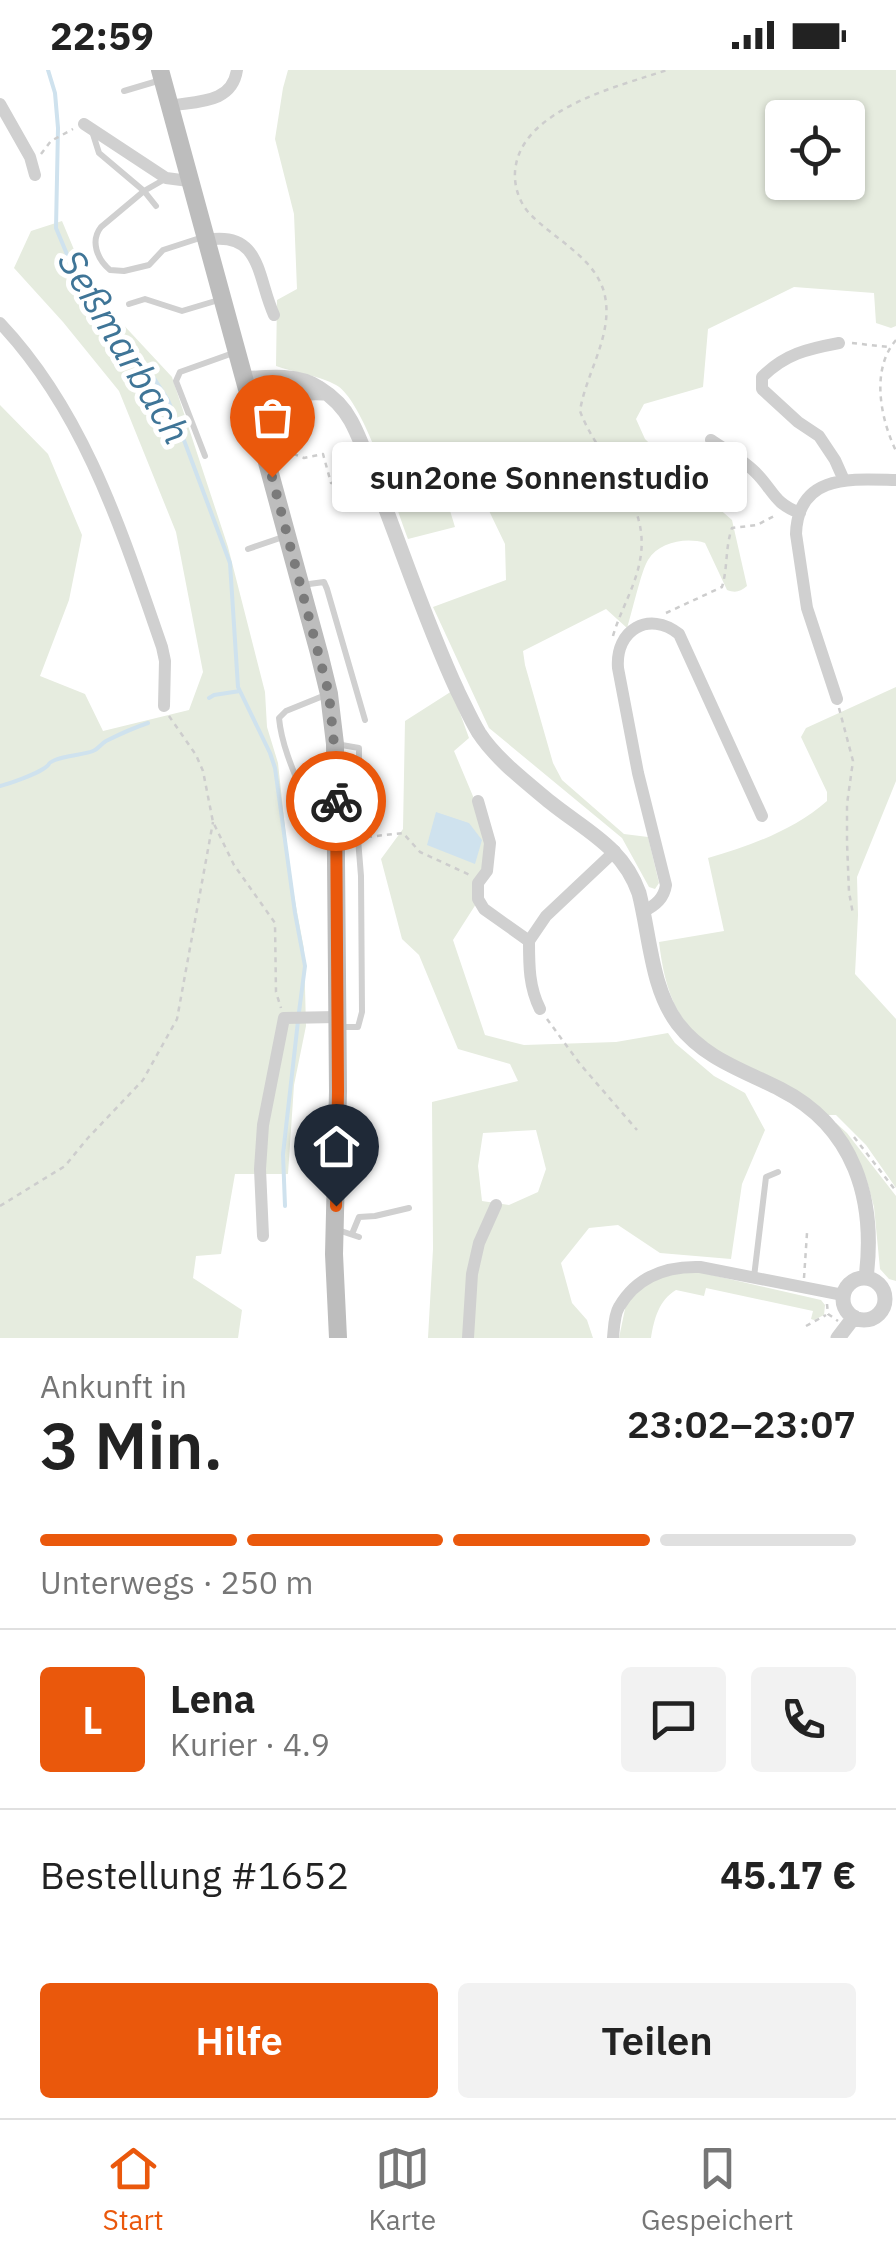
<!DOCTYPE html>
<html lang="de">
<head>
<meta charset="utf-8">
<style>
	:root { --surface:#fff; --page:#f2f2f2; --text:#222; --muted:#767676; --line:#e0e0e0; --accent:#ea580c }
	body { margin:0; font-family:"IBM Plex Sans",sans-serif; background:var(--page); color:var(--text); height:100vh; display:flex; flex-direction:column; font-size:38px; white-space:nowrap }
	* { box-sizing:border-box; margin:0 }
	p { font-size:32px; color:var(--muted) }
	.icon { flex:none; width:55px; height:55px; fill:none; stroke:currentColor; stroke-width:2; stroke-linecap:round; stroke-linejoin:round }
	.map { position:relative; height:1268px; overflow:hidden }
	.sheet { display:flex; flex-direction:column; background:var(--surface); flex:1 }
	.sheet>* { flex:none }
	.tools { position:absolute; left:765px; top:30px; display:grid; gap:20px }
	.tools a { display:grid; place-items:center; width:100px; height:100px; border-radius:10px; background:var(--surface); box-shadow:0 2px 8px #0004; font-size:50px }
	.pin { position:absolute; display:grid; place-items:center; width:85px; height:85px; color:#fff; margin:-102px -42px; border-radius:50% 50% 50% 0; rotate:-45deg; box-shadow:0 0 10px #0007 }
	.pin .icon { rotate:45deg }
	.courier { position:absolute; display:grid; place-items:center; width:100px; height:100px; margin:-50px; border:8px solid #ea580c; border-radius:50%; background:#fff; color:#222; box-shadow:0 2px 12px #0007 }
	.bubble { position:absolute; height:70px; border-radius:10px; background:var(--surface); box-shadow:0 2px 8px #0004; font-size:32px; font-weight:600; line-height:70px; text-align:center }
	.head em { font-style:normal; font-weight:600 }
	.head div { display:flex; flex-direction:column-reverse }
	.head { display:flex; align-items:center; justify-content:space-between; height:170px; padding:0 40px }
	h1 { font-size:65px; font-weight:600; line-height:75px }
	.bar { display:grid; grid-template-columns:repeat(4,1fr); gap:15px 10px; align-content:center; height:120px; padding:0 40px }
	.bar i { height:12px; border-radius:8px; background:var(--line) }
	.bar .on { background:var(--accent) }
	.bar p { grid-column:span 4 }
	.line { display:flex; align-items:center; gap:25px; padding:0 40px; border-top:2px solid var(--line) }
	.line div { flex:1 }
	.round { display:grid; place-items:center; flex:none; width:105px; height:105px; border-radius:10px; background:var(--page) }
	.cta { display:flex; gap:20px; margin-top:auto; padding:20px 40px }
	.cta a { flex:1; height:115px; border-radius:10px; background:var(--accent); color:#fff; font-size:40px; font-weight:600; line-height:115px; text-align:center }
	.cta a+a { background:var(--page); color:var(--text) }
	.status { display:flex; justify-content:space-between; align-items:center; height:70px; padding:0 50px; background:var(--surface); direction:ltr }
	.status svg { height:28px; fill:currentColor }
	.menu { display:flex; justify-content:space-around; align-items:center; height:140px; border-top:2px solid var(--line); background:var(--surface); font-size:28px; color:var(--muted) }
	.menu a { display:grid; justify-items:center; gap:5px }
	.menu .on { color:var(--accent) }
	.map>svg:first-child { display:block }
	.green { fill:#e6ecdf; fill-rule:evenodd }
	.water { fill:#cfe2ee }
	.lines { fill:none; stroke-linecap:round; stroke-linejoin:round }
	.stream { stroke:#cfe2ee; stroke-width:4 }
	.path { stroke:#cdcdcd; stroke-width:2.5; stroke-dasharray:5 5; stroke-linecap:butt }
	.service { stroke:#d0d0d0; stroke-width:6 }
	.minor { stroke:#d0d0d0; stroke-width:12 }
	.tertiary { stroke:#d0d0d0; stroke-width:15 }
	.secondary { stroke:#bdbdbd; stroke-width:18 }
	.done { stroke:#7a7a7a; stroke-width:10; stroke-dasharray:0 18 }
	.route { stroke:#ea580c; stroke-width:12 }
	.labels { text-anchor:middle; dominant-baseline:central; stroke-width:10; stroke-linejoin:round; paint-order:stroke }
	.water-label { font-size:38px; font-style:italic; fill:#3f7597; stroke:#fff }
</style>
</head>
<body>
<div class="status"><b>22:59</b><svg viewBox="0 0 49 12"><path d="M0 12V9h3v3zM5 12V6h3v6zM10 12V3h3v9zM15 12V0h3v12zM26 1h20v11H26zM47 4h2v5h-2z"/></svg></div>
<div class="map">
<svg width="896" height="1268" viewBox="0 0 896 1268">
	<rect width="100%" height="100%" fill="#fff"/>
	<path class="green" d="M288,0h608v256l-5,2 -15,-5 -2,-30 -80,-6 -86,42 -5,58 -59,17 -8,15 9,20 47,46 40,35 15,66c-7,6 -12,7 -20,4l-22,-47c-19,-6 -46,-1 -57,17 -7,11 -16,53 -21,68l-21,-19 -83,42 2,14 28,98 9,17 62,54 24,3 11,46 -4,6 -6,-2 -27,-49 -133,-110 -56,-121 73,-27 -1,-36 -26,-54 -35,1 11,36 -47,12c-13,-33 -44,-139 -72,-154 -16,-9 -43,-13 -60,-19l1,-66 20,-11 -3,-75 -19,-75 8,-51zM782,48h66v64h-66z
		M62,151l29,69 81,87 56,170 37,145 2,35 11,36 12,111 14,75 2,77 -12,59 -6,89h-53l-14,80 -25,2 -3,22 49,32 -4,28h-238v-933l48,49 34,81 -13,65 -29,76 45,18 18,37 86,-21 14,-38 -27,-140 -57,-141 -56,-69 -49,-54 17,-37z
		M896,617v94l-39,96 1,38 -3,59 41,45v169l-30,-43 -30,-30h-10c-44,-26 -123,-60 -148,-104 -12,-22 -16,-45 -19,-69l65,-11 -16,-73c42,-12 86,-28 119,-57v-9l-26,-55 5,-9z
		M452,621l17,47 -15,13 21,50 12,41 -11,62 -23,36 32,95 39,10 92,-3 52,-9 7,10 39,33 31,17 20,37 -23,54 -11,75 -71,-6 -42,-28 -29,3 -28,35 11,40 15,17 6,18h-165l5,-89 -1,-147 86,-21 -8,-17 -52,-15 -39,-94 -17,-16 -21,-80 22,-30 2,-108zM536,1060l10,39 -8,23 -29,13 -27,-4 -4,-35 5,-33z
		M836,1053l11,10 49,63v85l-7,-2 -9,-10 -6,-62 -7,-26 -6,-15 -26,-42z
		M690,1200l131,30 4,5 -1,10 -10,5 -3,-1 2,-8 -107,-23 -2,8 -28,-6c-17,10 -22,29 -25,48h-32l7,-34 23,-23z"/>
	<path class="water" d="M436,742l33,11 13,17 -7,24 -48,-19z"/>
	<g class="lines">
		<path class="stream" d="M48,0l7,23 3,35 -2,100 23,55 19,27 52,62 18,28 17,43 45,120 8,124 32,66 5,15 20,145 10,53 -6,46
			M209,628l5,-3 26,-4
			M0,716c9,-2 36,-12 43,-17 11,-7 1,-4 12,-9 12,-5 28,-5 38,-9 5,-2 8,-7 13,-10 14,-7 27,-13 42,-18
			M285,1136l-2,-52 15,-133"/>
		<path class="path" d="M41,84l10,-13 22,-12
			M896,270c-26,30 -15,80 0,111
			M852,273l36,4
			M284,380l20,8 19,-4 8,29 23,1
			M666,543l56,-26c6,-20 3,-39 10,-59l25,-3 19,-10
			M613,566c8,-28 24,-51 28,-82 7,-58 -43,-94 -61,-143 6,-39 35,-78 24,-119 -10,-35 -50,-53 -74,-78 -10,-10 -16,-27 -15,-42 4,-63 105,-86 152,-102
			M839,638l14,53 -6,43v39l2,49 4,22
			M169,646l27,39 7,16 10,51 21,43 41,58 1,69 5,16
			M367,767l36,-4 17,19 50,23
			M547,949l33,45 57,66
			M854,1067l42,54
			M0,1136l65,-40 22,-27 56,-59 34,-61 36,-197
			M804,1208l3,-45
			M827,1234l1,10 10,7
			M806,1256l20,-11"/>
		<path class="service" d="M124,21l37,-11
			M92,61l7,22 45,38 12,15
			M165,109l-21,12 -43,36c-11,14 -4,32 9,43l14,1 25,-6 14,-15 40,-13
			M129,234l16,-5 37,12 40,-12
			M205,386l-29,-75 4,-9 56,-20
			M248,479l38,-13
			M302,515l22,-3 3,7 38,131
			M328,624l-42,17 -7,7c3,33 21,67 33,98l5,5 42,-2v-71l-23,-4
			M338,957h20l4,-15 -1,-136 -3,-37
			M335,1159l24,8
			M352,1164l7,-17 16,-1 34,-8
			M754,1207l12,-100 12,-5"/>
		<path class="minor" d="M0,34l30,53 5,18
			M169,36c28,-5 63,-2 68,-36
			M84,54l82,54 23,3
			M206,170c56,-10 51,38 68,75
			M0,253c85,90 122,209 162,324l3,14 -1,45
			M839,273c-32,6 -54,11 -77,34v12l36,33 21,14 16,24 8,18
			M711,370c16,11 34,21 47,35 16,17 17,29 42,38
			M837,629l-30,-91 -11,-74c2,-61 56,-55 100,-54
			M478,731l12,42 -3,28 -9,12v16l6,10 45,32 17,-25 69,-65
			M644,841c12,-6 20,-13 22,-26l-28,-112 -20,-105c-3,-38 31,-58 61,-34l83,182
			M529,871c0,25 0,46 11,68
			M263,1166l-3,-67 3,-44 21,-107 53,-1
			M468,1268l4,-64 7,-31 17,-38
			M613,1268c1,-10 1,-23 6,-31 18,-31 47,-41 81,-40l143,28"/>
		<path class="tertiary" d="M245,309c23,-2 54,-5 74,9 13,8 25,20 32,33 13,24 21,52 31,78 25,65 47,131 76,193 7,14 13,28 21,41 17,26 47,49 71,69 36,29 73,45 89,91 11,43 12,95 39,131 27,35 65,46 102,65 75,38 96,111 86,189
			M270,387c-2,-43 5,-67 53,-64
			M843 1229a21 21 0 1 1 42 0a21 21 0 1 1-42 0Z
			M838,1268l16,-21"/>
		<path class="secondary" d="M160,0l159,583 10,41 6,50 3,347 -4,163 4,84"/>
	</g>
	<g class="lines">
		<path class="done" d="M272,407l57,217 5,50 2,57"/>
		<path class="route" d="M336,731l2,290 -2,115"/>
	</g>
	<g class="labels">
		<g class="water-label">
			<text transform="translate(125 276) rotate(59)">Seßmarbach</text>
		</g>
	</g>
</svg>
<div class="tools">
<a><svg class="icon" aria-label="locate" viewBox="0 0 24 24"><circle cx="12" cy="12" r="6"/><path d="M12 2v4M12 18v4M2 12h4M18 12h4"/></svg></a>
</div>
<div class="pin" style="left:272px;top:407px;background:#ea580c"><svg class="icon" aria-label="bag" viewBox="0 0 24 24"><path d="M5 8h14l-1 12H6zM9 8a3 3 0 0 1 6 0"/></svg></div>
<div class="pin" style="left:336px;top:1136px;background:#1f2937"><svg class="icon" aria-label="home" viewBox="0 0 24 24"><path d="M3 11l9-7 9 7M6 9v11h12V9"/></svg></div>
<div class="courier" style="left:336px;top:731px"><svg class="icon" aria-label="bike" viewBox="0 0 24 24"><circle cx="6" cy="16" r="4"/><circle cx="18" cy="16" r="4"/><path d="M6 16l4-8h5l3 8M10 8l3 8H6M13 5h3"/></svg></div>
<div class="bubble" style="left:332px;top:372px;width:415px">sun2one Sonnenstudio</div>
</div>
<section class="sheet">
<div class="head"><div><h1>3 Min.</h1><p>Ankunft in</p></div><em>23:02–23:07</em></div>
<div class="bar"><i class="on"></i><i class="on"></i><i class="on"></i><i></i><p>Unterwegs · 250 m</p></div>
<div class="line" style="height:180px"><b class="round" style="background:var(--accent);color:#fff">L</b><div><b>Lena</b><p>Kurier · 4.9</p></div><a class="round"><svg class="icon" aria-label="chat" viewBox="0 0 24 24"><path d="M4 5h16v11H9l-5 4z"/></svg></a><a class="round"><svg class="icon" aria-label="phone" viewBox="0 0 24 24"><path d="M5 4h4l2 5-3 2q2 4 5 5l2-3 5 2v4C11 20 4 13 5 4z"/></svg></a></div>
<div class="line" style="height:130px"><div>Bestellung #1652</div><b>45.17 €</b></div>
<div class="cta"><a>Hilfe</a><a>Teilen</a></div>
</section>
<nav class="menu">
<a class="on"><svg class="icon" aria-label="home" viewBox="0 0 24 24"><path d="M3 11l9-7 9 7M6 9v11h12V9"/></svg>Start</a>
<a><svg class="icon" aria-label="map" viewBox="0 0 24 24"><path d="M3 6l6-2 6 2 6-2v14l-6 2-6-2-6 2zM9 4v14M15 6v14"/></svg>Karte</a>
<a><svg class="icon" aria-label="saved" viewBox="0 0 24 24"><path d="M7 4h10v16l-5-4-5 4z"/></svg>Gespeichert</a>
</nav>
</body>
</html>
